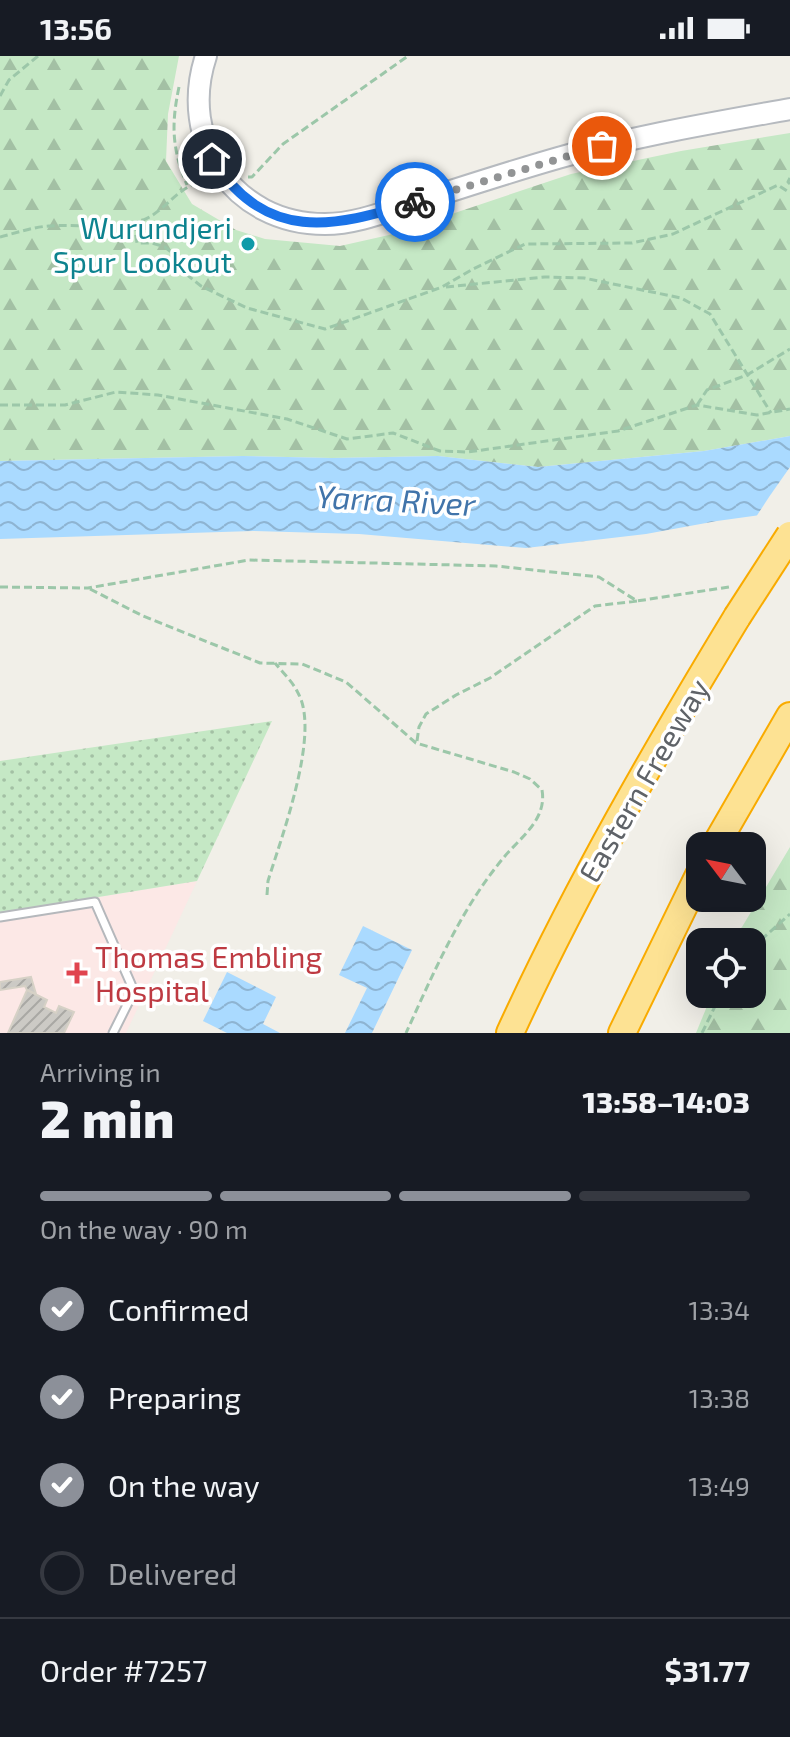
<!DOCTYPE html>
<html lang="en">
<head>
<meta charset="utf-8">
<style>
	:root { --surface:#171b24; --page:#242831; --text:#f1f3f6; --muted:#9ea1a6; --line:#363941; --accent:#8c9099 }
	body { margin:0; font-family:"Exo 2",sans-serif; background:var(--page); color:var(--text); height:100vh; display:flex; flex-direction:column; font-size:30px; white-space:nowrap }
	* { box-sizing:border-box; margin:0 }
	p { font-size:26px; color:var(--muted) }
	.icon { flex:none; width:44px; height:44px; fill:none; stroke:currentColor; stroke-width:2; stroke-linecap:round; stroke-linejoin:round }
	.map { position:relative; height:977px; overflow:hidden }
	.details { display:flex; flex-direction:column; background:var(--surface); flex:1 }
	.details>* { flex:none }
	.needle { width:52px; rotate:302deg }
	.controls { position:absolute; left:686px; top:776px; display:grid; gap:16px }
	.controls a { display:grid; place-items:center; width:80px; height:80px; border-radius:16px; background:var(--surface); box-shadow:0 8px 32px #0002; font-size:40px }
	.pin { position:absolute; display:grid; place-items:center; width:68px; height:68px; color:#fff; margin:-34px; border:4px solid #fff; border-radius:50%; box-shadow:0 2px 8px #0007 }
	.courier { position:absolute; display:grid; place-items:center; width:80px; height:80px; margin:-40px; border:6px solid #1a73e8; border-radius:50%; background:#fff; color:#222; box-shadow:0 2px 10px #0007 }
	.headline em { font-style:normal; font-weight:800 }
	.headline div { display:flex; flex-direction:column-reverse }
	.headline { display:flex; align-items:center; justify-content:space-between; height:136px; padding:0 40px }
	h1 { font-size:52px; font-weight:800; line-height:60px }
	.bar { display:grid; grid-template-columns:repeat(4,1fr); gap:12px 8px; align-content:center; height:96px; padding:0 40px }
	.bar i { height:10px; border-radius:6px; background:var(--line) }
	.bar .on { background:var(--accent) }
	.bar p { grid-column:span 4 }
	.line { display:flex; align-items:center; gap:20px; padding:0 40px; border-top:2px solid var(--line) }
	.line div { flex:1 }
	ol { padding:0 40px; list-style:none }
	li { display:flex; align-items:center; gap:24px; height:88px }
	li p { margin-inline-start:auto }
	li .icon { padding:8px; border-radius:50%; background:var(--accent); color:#fff; stroke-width:4 }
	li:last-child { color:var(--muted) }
	li i { width:44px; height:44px; border:4px solid var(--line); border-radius:50% }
	.status { display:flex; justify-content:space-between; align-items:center; height:56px; padding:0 40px; background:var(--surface); direction:ltr }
	.status svg { height:22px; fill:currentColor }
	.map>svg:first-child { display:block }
	.medical { fill:#fce8e6 }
	.forest { fill:url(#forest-firs) }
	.garden { fill:url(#garden-dots) }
	.water { fill:url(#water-waves) }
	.pier { fill:#f1efe8 }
	.building { fill:url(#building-hatch); stroke:#d6d1c6; stroke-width:2 }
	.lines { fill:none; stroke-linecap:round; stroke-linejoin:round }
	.service-casing { stroke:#b5b8bc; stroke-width:11 }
	.secondary-casing { stroke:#b6babf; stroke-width:24 }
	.motorway-casing { stroke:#f9ab00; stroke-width:30 }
	.path { stroke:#9cc7a9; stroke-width:3; stroke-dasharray:8 4; stroke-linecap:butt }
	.service { stroke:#fff; stroke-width:7 }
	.secondary { stroke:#fff; stroke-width:20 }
	.motorway { stroke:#fde293; stroke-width:26 }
	.motorway-bridge-casing { stroke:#f9ab00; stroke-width:30; stroke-linecap:butt }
	.motorway-bridge { stroke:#fde293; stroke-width:26 }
	.done { stroke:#929495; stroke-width:8; stroke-dasharray:0 14.4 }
	.route { stroke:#1a73e8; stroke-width:10 }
	.culture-dot { fill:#0f9aa8; stroke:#fff; stroke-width:3 }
	.health-dot { fill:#e0444e; stroke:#fff; stroke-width:3 }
	.labels { text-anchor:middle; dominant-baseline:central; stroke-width:7; stroke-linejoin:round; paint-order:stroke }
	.culture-label { font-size:30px; fill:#0d838f; stroke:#fff; text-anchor:end }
	.street-label { font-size:30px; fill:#5f6368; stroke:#fff }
	.health-label { font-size:30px; fill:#be3a42; stroke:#fff; text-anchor:start }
	.water-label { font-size:32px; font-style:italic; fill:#4174aa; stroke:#fff }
</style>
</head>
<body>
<div class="status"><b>13:56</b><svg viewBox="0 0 49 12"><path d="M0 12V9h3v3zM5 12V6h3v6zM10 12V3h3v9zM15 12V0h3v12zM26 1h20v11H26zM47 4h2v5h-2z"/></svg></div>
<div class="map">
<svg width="790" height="977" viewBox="0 0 790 977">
	<defs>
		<pattern id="forest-firs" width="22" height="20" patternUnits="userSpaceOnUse" patternTransform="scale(2)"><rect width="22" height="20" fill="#c5e8c5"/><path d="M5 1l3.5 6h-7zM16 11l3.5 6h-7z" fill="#a3c0a4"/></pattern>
		<pattern id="garden-dots" width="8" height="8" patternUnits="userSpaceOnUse" patternTransform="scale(2)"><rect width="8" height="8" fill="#c5e8c5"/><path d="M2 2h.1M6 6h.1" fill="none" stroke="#a3c0a4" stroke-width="1.8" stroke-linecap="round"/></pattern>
		<pattern id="water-waves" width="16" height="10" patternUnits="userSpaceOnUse" patternTransform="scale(2)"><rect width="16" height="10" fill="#aadaff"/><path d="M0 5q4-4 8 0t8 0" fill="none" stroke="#8eb4d2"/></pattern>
		<pattern id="building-hatch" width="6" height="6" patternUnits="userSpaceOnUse" patternTransform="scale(2)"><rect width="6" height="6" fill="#cccac5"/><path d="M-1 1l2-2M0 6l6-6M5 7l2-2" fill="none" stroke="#a9a8a4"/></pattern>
	</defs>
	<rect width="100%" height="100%" fill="#f1efe8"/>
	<path class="medical" d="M197,825l-71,152h-126v-120z"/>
	<path class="forest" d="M0,0h179l-11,58 -2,47 26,43 44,26 29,9 75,7 49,-11 182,-61 110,-23 109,-18v303l-86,15 -166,16 -100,-11 -106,2 -89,-2 -243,5z
		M790,791v186h-94l16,-39h40v-52h-19z"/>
	<path class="garden" d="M272,665l-75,160 -197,32v-152z"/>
	<path class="water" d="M790,380v75l-73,10 -71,13 -120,14 -167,-14 -106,-3 -253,8v-78l243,-5 89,2 106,-2 100,11 166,-16z
		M363,870l49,24 -40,83h-27l22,-45 -28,-13z
		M227,916l49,25 -13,27 17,9h-53l-24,-12z"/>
	<path class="pier" d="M790,411v48l-36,5 15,-23z"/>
	<path class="building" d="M31,921l5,17 -9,-4 -2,-4 -25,4v-8z
		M27,934l20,10 -3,7 12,6 3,-7 15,6 -10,21h-56z"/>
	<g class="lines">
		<g class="service-casing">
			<path id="service" d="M0,861l95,-15 39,89 -21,42"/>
		</g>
		<g class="secondary-casing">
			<path id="secondary" d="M206,0c-28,84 27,168 119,168 30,0 60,-12 88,-21 48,-15 96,-31 145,-45 76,-22 154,-35 232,-49"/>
		</g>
		<g class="motorway-casing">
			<path id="motorway" d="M715,790l75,-130
				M510,977c66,-144 145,-281 227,-416
				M622,977l78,-160"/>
		</g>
		<path class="path" d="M179,31c-8,38 -7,62 8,98
			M0,40l9,-16 29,-24
			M248,121h4l31,-33 125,-88
			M790,122l-2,4 2,2
			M134,167l3,20h15l13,4 14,12 7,15 15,12 46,22 78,21 117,-42 31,-18 52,-25 107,-1 41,-9 105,-49 12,8
			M0,181c16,-4 33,-10 49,-11 29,-2 59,3 88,-4 28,-7 39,-37 68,-41
			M446,231l99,-10 39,1 97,20 29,16 61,99
			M0,349h65l51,-13 42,3 129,24 60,20 46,-6 47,18 28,1 150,-21 79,-26 60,10 33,-6
			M697,349l10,-15 40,-15 43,-26
			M0,531l88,1 161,-28 247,6 103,11 38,24 92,-14
			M90,533l53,27 117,47 42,1 44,18 70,61 98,29 16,7 12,11c5,29 -20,46 -37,66 -44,52 -71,116 -99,177
			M417,685l2,-14 7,-13 30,-19 34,-17 105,-72 42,-5
			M267,839l1,-14c13,-43 53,-148 30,-188 -5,-11 -15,-20 -23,-30
			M752,892l38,-34
			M702,977l19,-39"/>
		<use href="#service" class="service"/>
		<use href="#secondary" class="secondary"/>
		<use href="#motorway" class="motorway"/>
		<g class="motorway-bridge-casing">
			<path id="motorway-bridge" d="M737,561l53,-82"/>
		</g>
		<use href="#motorway-bridge" class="motorway-bridge"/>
	</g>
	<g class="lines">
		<path class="done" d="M415,146l187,-56"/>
		<path class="route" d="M212,103c54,84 121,69 203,43"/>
	</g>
	<circle class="culture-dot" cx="248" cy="188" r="8"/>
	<path class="health-dot" d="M73 905h8v8h8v8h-8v8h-8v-8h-8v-8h8z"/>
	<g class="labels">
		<g class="culture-label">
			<text x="232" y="171">Wurundjeri<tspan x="232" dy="34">Spur Lookout</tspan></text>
		</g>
		<g class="street-label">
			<text transform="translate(643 724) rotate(-60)">Eastern Freeway</text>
		</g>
		<g class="health-label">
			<text x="95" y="900">Thomas Embling<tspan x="95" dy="34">Hospital</tspan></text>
		</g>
		<g class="water-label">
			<text transform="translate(396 443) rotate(3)">Yarra River</text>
		</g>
	</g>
</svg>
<div class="controls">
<a><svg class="needle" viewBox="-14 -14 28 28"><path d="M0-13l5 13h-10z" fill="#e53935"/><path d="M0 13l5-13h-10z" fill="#9ea1a6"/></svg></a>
<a><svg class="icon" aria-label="locate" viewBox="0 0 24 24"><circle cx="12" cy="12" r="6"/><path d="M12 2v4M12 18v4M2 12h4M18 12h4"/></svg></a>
</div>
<div class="pin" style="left:602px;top:90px;background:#ea580c"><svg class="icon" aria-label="bag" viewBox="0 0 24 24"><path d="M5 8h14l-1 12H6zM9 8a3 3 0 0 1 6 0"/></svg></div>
<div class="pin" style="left:212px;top:103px;background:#1f2937"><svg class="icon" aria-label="home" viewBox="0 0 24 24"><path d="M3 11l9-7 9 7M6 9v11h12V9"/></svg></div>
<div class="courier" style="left:415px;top:146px"><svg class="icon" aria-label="bike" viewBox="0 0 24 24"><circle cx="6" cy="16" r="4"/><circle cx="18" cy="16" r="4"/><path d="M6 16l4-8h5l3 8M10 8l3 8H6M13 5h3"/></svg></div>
</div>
<section class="details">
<div class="headline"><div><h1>2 min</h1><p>Arriving in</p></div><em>13:58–14:03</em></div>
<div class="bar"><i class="on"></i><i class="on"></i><i class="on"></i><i></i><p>On the way · 90 m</p></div>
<ol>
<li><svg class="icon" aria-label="check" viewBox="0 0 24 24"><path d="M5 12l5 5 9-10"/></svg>Confirmed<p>13:34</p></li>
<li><svg class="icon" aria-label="check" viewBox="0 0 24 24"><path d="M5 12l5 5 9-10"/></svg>Preparing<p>13:38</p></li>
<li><svg class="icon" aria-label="check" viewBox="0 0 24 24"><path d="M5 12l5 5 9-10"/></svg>On the way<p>13:49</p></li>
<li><i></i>Delivered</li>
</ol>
<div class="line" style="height:104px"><div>Order #7257</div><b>$31.77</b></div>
</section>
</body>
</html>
